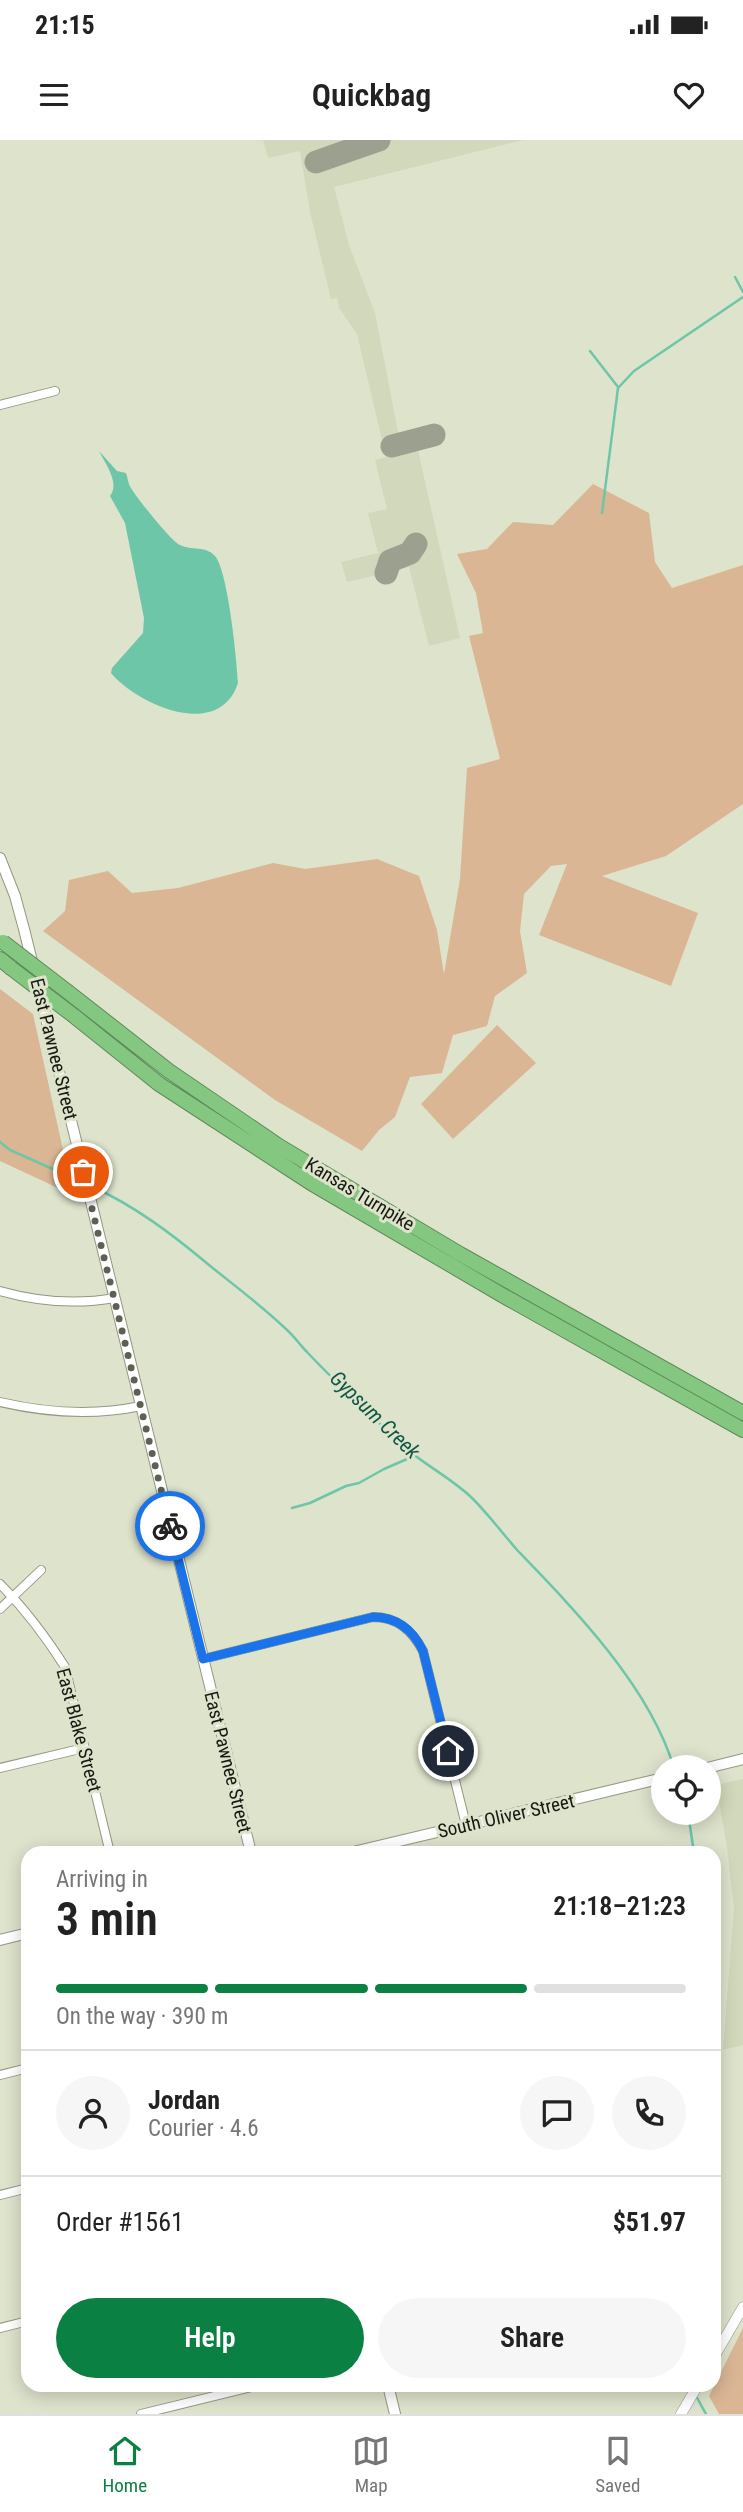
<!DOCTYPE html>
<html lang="en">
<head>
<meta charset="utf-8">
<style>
	:root { --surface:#fff; --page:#f6f6f6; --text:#222; --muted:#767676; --line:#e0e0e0; --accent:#0b8043 }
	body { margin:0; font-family:"Roboto Condensed",sans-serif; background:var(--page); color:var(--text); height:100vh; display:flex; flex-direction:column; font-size:26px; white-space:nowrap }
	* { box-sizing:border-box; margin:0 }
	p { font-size:23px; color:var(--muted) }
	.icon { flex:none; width:38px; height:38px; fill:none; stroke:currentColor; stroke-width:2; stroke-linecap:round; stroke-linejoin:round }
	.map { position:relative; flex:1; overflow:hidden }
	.panel { position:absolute; left:21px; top:1706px; width:700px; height:546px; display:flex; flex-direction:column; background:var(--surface); border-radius:21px; box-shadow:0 4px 18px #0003 }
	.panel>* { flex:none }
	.fabs { position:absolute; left:651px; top:1615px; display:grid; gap:14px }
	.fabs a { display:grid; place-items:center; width:70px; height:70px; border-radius:50%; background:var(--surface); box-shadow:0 4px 18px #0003; font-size:35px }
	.pin { position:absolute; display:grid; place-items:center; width:60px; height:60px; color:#fff; margin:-30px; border:4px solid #fff; border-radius:50%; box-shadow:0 2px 7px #0007 }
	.courier { position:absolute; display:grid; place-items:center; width:70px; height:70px; margin:-35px; border:5px solid #1a73e8; border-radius:50%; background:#fff; color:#222; box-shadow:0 2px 9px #0007 }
	.head em { font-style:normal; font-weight:600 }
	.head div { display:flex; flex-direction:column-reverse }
	.head { display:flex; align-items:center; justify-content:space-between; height:119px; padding:0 35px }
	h1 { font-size:46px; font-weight:600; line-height:52px }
	.bar { display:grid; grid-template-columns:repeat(4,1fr); gap:10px 7px; align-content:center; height:84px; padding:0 35px }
	.bar i { height:9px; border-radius:5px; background:var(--line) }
	.bar .active { background:var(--accent) }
	.bar p { grid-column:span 4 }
	.line { display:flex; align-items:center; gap:18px; padding:0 35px; border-top:2px solid var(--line) }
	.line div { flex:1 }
	.round { display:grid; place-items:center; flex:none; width:74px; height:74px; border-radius:37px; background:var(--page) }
	.button { display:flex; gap:14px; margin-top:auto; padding:14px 35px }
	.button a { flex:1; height:80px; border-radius:42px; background:var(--accent); color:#fff; font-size:28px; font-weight:600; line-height:80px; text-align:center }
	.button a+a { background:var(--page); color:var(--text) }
	.status { display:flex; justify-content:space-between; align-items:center; height:49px; padding:0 35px; background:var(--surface); direction:ltr }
	.status svg { height:19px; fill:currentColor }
	header { display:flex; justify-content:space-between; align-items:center; height:91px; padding:0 35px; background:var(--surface); font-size:32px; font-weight:600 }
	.dock { display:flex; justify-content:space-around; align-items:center; height:98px; border-top:2px solid var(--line); background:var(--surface); font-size:19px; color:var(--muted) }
	.dock a { display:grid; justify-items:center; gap:4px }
	.dock .active { color:var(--accent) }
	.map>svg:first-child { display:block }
	.built { fill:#d2d8bb }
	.green { fill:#dab695 }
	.water { fill:#6ec6a9 }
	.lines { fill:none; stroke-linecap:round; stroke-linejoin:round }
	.stream { stroke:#6ec6a9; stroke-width:2.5 }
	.taxiway { stroke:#9ca08e; stroke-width:23 }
	.minor-casing { stroke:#939782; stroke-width:10 }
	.tertiary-casing { stroke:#939782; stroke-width:11 }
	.secondary-casing { stroke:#939782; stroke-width:12 }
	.motorway-casing { stroke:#5e8a5a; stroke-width:16 }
	.minor { stroke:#fff; stroke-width:8 }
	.tertiary { stroke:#fff; stroke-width:10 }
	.secondary { stroke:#fff; stroke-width:10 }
	.motorway { stroke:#84c781; stroke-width:14 }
	.motorway-bridge-casing { stroke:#5e8a5a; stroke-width:16; stroke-linecap:butt }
	.motorway-bridge { stroke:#84c781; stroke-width:14 }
	.done { stroke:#5d6052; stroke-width:7; stroke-dasharray:0 12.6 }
	.route { stroke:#1a73e8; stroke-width:9 }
	.labels { text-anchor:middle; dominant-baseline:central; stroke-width:6; stroke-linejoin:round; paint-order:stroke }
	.street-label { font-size:19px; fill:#171911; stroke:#dee3cc }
	.water-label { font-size:21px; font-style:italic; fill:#0f5844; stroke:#dee3cc }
</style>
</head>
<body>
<div class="status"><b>21:15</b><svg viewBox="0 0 49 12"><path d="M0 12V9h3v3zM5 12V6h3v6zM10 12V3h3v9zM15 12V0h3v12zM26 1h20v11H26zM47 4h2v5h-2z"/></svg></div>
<header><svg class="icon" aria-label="menu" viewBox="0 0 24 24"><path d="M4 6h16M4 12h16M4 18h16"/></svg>Quickbag<svg class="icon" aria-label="heart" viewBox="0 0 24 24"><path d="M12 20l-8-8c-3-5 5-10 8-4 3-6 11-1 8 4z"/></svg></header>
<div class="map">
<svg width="743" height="2274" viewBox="0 0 743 2274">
	<rect width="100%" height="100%" fill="#dee3cc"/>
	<path class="built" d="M263,0h260l-189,47 15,58 26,68 23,119 6,2 28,-7 6,4 1,5 -4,7 -17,7 42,188 -31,8 -20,-79 -62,15 -6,-20 37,-9 -10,-40 19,-4 -12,-49 11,-3 -29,-123 -18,-26 -2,-10 -6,1 -21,-87 -10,-61 -32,7z
		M743,1639v266l-20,5 11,-143 -7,-60 -11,-62z"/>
	<path class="green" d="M593,344l56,29 6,49 17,26 71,-23v239l-77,52 -64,20 96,37 -27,73 -132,-51 28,-71 -16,2 -27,28 -4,37 7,42 -32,23 -8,30 -34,9 -11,38 -32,4 -15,40 -16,13 -17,21 -87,-51 -232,-169 22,-20 4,-31 39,-9 24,22 46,-5 95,-25 32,6 72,-10 42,17 18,54 7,44 16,-95 7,-111 33,-9 -31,-123 14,-3 -7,-40 -19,-39 30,-5 26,-27 40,3z
		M0,849l33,25 40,181 -73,-34z
		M497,885l39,38 -83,76 -32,-35z
		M743,2188v86h-24l-10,-18z"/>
	<path class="water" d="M99,311l18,20 9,2c2,5 2,11 5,15 5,9 41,54 49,57 12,6 25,0 35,11 13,15 22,105 23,127 -19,58 -100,22 -127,-10l1,-5 31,-35 1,-15 -19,-95 -15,-27c10,-13 -4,-31 -11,-45z"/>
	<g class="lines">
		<path class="stream" d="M735,137l8,15
			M590,211l28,36
			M602,373l16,-125 16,-17 109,-74
			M0,1002l10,8 72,32
			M91,1046c44,20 81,48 118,79 26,21 53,41 77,64 8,7 14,16 21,23 30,32 63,62 95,93 22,20 50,33 71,54 16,16 30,35 45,52 57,59 132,136 156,217
			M292,1368l18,-5 36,-17 13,-3 25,-14 30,-13
			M688,1673l6,40
			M695,2254l11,20"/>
		<path class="taxiway" d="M316,22l63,-22
			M392,306l42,-11
			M386,433l4,-12 20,-8 6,-9"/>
		<g class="minor-casing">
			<path id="minor" d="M0,265l55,-14
				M0,1151c39,11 75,14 115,7
				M0,1262c47,11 93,14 141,4
				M0,1444c25,25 46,53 65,83l45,186
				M0,1469l41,-39
				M203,1519l170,-42c24,0 39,13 50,34l43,174
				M0,1628l84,-20
				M0,1935l28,-7
				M0,2055l28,-7
				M0,2188l28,-7
				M141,2274l119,-29"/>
		</g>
		<g class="tertiary-casing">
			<path id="tertiary" d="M714,2217l29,-50
				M681,2274l17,-29"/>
		</g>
		<g class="secondary-casing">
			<path id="secondary" d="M0,718l15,38 9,33 227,924
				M707,1628l36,-9
				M349,1713l314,-75
				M0,1800l28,-7
				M388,2245l7,29"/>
		</g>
		<g class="motorway-casing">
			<path id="motorway" d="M0,819l11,9
				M68,852l101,79 110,75 181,108 283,159
				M74,876l85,68 152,99 191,112 241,135"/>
		</g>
		<use href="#minor" class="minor"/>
		<use href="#tertiary" class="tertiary"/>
		<use href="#secondary" class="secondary"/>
		<use href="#motorway" class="motorway"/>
		<g class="motorway-bridge-casing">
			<path id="motorway-bridge" d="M3,802l65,50
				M11,828l63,48"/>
		</g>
		<use href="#motorway-bridge" class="motorway-bridge"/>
	</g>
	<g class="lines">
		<path class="done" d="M83,1032l87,354"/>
		<path class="route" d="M170,1386l33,133 170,-42c24,0 40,13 50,34l25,100"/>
	</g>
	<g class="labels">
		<g class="street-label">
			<text transform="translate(54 909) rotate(76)">East Pawnee Street</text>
			<text transform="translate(360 1054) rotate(31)">Kansas Turnpike</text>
			<text transform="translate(79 1590) rotate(75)">East Blake Street</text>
			<text transform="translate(228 1622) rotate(76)">East Pawnee Street</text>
			<text transform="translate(506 1676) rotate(-13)">South Oliver Street</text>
		</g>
		<g class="water-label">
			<text transform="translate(375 1275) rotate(44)">Gypsum Creek</text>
		</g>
	</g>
</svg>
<div class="fabs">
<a><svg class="icon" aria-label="locate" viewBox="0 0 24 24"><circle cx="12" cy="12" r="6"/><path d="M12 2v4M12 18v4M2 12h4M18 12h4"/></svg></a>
</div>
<div class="pin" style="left:83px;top:1032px;background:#ea580c"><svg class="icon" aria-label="bag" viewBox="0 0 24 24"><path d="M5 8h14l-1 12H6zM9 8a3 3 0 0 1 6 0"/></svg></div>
<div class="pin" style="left:448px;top:1611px;background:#1f2937"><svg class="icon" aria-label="home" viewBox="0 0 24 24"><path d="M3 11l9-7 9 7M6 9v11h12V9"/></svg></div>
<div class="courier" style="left:170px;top:1386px"><svg class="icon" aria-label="bike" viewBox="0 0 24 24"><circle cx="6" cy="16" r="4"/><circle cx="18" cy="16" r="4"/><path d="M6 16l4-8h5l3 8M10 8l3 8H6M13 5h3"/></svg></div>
<section class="panel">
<div class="head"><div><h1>3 min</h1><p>Arriving in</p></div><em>21:18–21:23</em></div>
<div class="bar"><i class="active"></i><i class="active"></i><i class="active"></i><i></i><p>On the way · 390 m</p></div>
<div class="line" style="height:126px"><a class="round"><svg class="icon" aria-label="person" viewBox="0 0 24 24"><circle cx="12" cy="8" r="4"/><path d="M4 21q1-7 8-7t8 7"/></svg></a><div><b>Jordan</b><p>Courier · 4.6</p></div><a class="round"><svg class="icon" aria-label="chat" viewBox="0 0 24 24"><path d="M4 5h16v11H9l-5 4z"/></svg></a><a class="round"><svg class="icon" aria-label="phone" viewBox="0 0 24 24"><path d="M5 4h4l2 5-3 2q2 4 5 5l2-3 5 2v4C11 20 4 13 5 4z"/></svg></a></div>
<div class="line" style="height:91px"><div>Order #1561</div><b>$51.97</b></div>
<div class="button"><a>Help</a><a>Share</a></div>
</section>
</div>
<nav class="dock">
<a class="active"><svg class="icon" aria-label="home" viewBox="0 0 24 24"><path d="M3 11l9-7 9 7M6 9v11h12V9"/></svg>Home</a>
<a><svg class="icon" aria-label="map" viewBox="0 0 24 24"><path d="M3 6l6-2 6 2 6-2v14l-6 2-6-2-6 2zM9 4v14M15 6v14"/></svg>Map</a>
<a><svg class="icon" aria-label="saved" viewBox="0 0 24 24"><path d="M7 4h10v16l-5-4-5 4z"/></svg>Saved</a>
</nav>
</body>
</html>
